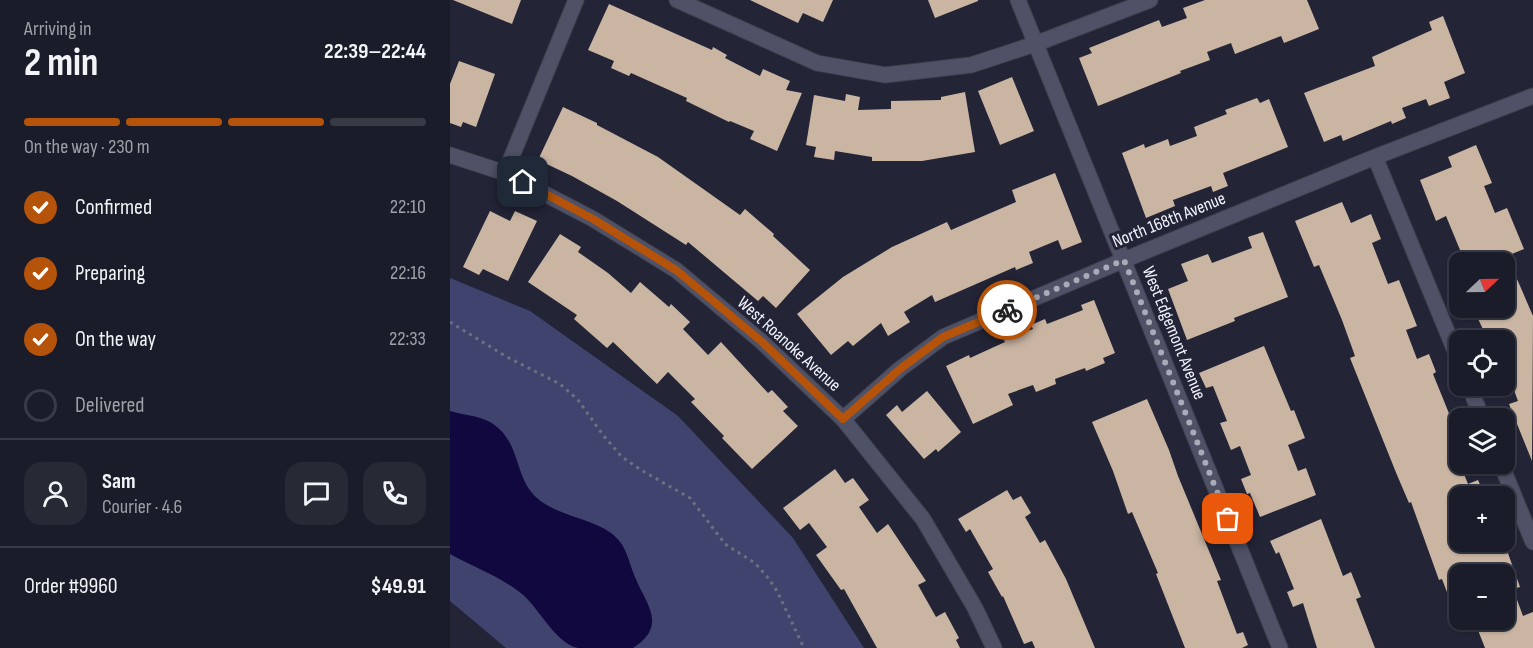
<!DOCTYPE html>
<html lang="en">
<head>
<meta charset="utf-8">
<style>
	:root { --surface:#1a1c29; --page:#272935; --text:#f1f3f6; --muted:#9fa1a8; --line:#383a46; --accent:#b45309 }
	body { margin:0; font-family:"Sofia Sans Condensed",sans-serif; background:var(--page); color:var(--text); height:100vh; display:flex; flex-direction:column; font-size:22px; white-space:nowrap }
	* { box-sizing:border-box; margin:0 }
	p { font-size:20px; color:var(--muted) }
	.icon { flex:none; width:33px; height:33px; fill:none; stroke:currentColor; stroke-width:2; stroke-linecap:round; stroke-linejoin:round }
	.map { position:relative; flex:1; overflow:hidden }
	.panel { display:flex; flex-direction:column; background:var(--surface); width:450px }
	.panel>* { flex:none }
	.needle { width:39px; rotate:68deg }
	.tools { position:absolute; left:999px; top:252px; display:grid; gap:12px }
	.tools a { display:grid; place-items:center; width:66px; height:66px; border-radius:12px; background:var(--surface); box-shadow:0 2px 4px #0004,0 0 0 2px var(--line); font-size:30px }
	.pin { position:absolute; display:grid; place-items:center; width:51px; height:51px; color:#fff; margin:-26px; border-radius:12px; box-shadow:0 3px 9px #0006 }
	.courier { position:absolute; display:grid; place-items:center; width:60px; height:60px; margin:-30px; border:4px solid #b45309; border-radius:50%; background:#fff; color:#222; box-shadow:0 2px 8px #0007 }
	.head em { font-style:normal; font-weight:700 }
	.head div { display:flex; flex-direction:column-reverse }
	.head { display:flex; align-items:center; justify-content:space-between; height:102px; padding:0 24px }
	h1 { font-size:39px; font-weight:700; line-height:45px }
	.bar { display:grid; grid-template-columns:repeat(4,1fr); gap:9px 6px; align-content:center; height:72px; padding:0 24px }
	.bar i { height:8px; border-radius:4px; background:var(--line) }
	.bar .selected { background:var(--accent) }
	.bar p { grid-column:span 4 }
	.line { display:flex; align-items:center; gap:15px; padding:0 24px; border-top:2px solid var(--line) }
	.line div { flex:1 }
	.round { display:grid; place-items:center; flex:none; width:63px; height:63px; border-radius:18px; background:var(--page) }
	ol { padding:0 24px; list-style:none }
	li { display:flex; align-items:center; gap:18px; height:66px }
	li p { margin-inline-start:auto }
	li .icon { padding:6px; border-radius:50%; background:var(--accent); color:#fff; stroke-width:4 }
	li:last-child { color:var(--muted) }
	li i { width:33px; height:33px; border:3px solid var(--line); border-radius:50% }
	main { display:flex; flex:1; min-height:0 }
	.map>svg:first-child { display:block }
	.green { fill:#40436e }
	.water { fill:#10083e }
	.building { fill:#cab5a3 }
	.lines { fill:none; stroke-linecap:round; stroke-linejoin:round }
	.minor-casing { stroke:#3f404f; stroke-width:17 }
	.path { stroke:#6e707f; stroke-width:3; stroke-dasharray:3 4.5; stroke-linecap:butt }
	.minor { stroke:#4f5266; stroke-width:15 }
	.done { stroke:#aaabb8; stroke-width:6; stroke-dasharray:0 10.8 }
	.route { stroke:#b45309; stroke-width:8 }
	.labels { text-anchor:middle; dominant-baseline:central; stroke-width:6; stroke-linejoin:round; paint-order:stroke }
	.street-label { font-size:18px; fill:#f2f3fd; stroke:#232537 }
</style>
</head>
<body>
<main>
<section class="panel">
<div class="head"><div><h1>2 min</h1><p>Arriving in</p></div><em>22:39–22:44</em></div>
<div class="bar"><i class="selected"></i><i class="selected"></i><i class="selected"></i><i></i><p>On the way · 230 m</p></div>
<ol>
<li><svg class="icon" aria-label="check" viewBox="0 0 24 24"><path d="M5 12l5 5 9-10"/></svg>Confirmed<p>22:10</p></li>
<li><svg class="icon" aria-label="check" viewBox="0 0 24 24"><path d="M5 12l5 5 9-10"/></svg>Preparing<p>22:16</p></li>
<li><svg class="icon" aria-label="check" viewBox="0 0 24 24"><path d="M5 12l5 5 9-10"/></svg>On the way<p>22:33</p></li>
<li><i></i>Delivered</li>
</ol>
<div class="line" style="height:108px"><a class="round"><svg class="icon" aria-label="person" viewBox="0 0 24 24"><circle cx="12" cy="8" r="4"/><path d="M4 21q1-7 8-7t8 7"/></svg></a><div><b>Sam</b><p>Courier · 4.6</p></div><a class="round"><svg class="icon" aria-label="chat" viewBox="0 0 24 24"><path d="M4 5h16v11H9l-5 4z"/></svg></a><a class="round"><svg class="icon" aria-label="phone" viewBox="0 0 24 24"><path d="M5 4h4l2 5-3 2q2 4 5 5l2-3 5 2v4C11 20 4 13 5 4z"/></svg></a></div>
<div class="line" style="height:78px"><div>Order #9960</div><b>$49.91</b></div>
</section>
<div class="map">
<svg width="1083" height="648" viewBox="0 0 1083 648">
	<rect width="100%" height="100%" fill="#232537"/>
	<path class="green" d="M0,278l80,33 148,105 115,122 71,110h-358l-56,-47z"/>
	<path class="water" d="M0,411c13,4 27,4 40,11 32,19 23,55 47,76 22,19 52,19 74,35 16,12 17,27 24,44 10,26 34,48 -2,71 -17,0 -38,0 -55,0 -22,-4 -39,-40 -56,-54 -21,-17 -48,-27 -72,-40z"/>
	<path class="building" d="M3,0h68l-9,24z
		M300,0h83l-10,22 -20,-9 -5,10z
		M478,0h50v1l-43,17z
		M755,0h102l12,29 -35,14 -3,-7 -46,18 -4,-11 -24,9 3,8 -30,11 1,2 -83,33 -19,-48 13,-5 -3,-5 70,-28 3,7 25,-9 -4,-10z
		M159,4l103,46 1,-3 14,8 -2,3 35,18 3,-7 27,12 -4,9 16,3 -25,58 -27,-12 4,-8 -24,-10 -1,1 -43,-21 1,-3 -56,-25 -2,3 -18,-8 3,-7 -26,-11z
		M993,16l22,57 -21,9 6,16 -21,8 -3,-7 -24,9 4,10 -14,6 -1,-3 -48,20 -2,-6 -17,7 -20,-49 71,-27 -3,-9 60,-27 -3,-8z
		M9,61l36,13 -19,53 -13,-5 -2,5 -11,-4v-39z
		M562,77l22,54 -34,14 -22,-54z
		M515,92l10,60 -53,9h-50v-4l-37,-6 -1,9 -20,-3 2,-10 -10,-2 8,-50 31,6 1,-7 14,3 -2,13 33,-1v-8l50,-1v-3z
		M807,98l3,5 9,-4 19,48 -65,26 5,13 -15,6 -2,-6 -38,14 2,6 -29,12 -24,-65 22,-9 1,4 23,-9 2,7 27,-10 -3,-9 33,-13 -2,-4z
		M113,107l34,16v2l61,32 82,58 5,-6 29,25 -1,2 37,34 -34,38 -13,-12 -5,5 -70,-59 -2,3 -69,-44 -45,-25 -34,-16z
		M1026,145l16,38 -8,3 11,27 12,-5 17,41 -17,7 26,60 -1,145 -23,-57 9,-3 -10,-27 -4,1v-35h-16l-15,-32h31v-46h-39l-19,-46 -10,5 -16,-41 32,-13 -4,-10z
		M605,173l27,69 -20,8 -4,-10 -29,12 4,11 -17,7 -1,-3 -80,35 -3,-7 -28,17 6,10 -22,14 -7,-13 -28,23 -5,-5 -17,14 -34,-41 46,-37 49,-30 55,-25 4,8 65,-28 -4,-12z
		M892,202l9,21 20,-9 10,25 -9,4 16,41 11,-4 18,46 -11,4 11,29 12,-5 7,18 -3,2 26,64 1,26 8,20 10,-4 7,16h-25v46h44l16,45 -7,2 10,27 10,-4v36h-48l-11,-28h30v-46h-44l-2,47 -16,-42 -3,1 -28,-78 -2,1 -12,-28 -47,-117 5,-2 -13,-36 -23,-55 -5,2 -19,-46z
		M40,211l20,10 5,-10 22,10 -29,60 -25,-12 -4,6 -16,-8z
		M813,232l25,65 -54,21 1,3 -48,19 -19,-51 20,-8 -7,-17 27,-10 4,9 40,-15 -4,-11z
		M110,234l21,13 -3,5 30,21 23,20 9,-11 29,25 2,-3 19,18 -7,7 25,26 13,-13 47,51 4,-3 16,17 -5,4 15,15 -46,43 -30,-31 2,-2 -33,-34 4,-3 -27,-27 -11,12 -44,-42 -6,6 -33,-29 3,-4 -49,-33z
		M644,300l21,53 -12,5 2,5 -19,8 -1,-3 -30,11 1,5 -20,8 -3,-7 -25,9 5,11 -40,19 -27,-58 23,-11 1,3 35,-16 -1,-2 29,-11 -2,-4 14,-6 2,5 36,-14 -2,-5z
		M814,346l27,65 3,-1 11,28 -17,7 10,26 8,-3 10,27 -56,22 -10,-24 -3,1 -6,-15 10,-4 -11,-29 -9,4 -11,-27 7,-2 -14,-35 -7,2 -7,-15z
		M477,391l34,41 -23,20 -2,-3 -12,10 -38,-44 11,-10 5,7z
		M697,399l22,51 9,26 43,104 -4,1 20,53 6,-2 5,13 -6,3h-57l-29,-74 2,-1 -26,-61 -4,2 -15,-43 -21,-49z
		M385,469l10,14 8,-5 16,22 -10,7 18,26 11,-9 38,57 -8,4 18,32 9,-5 14,26 -3,2 4,8h-83l-33,-59 -3,1 -25,-35 11,-8 -18,-24 -9,7 -17,-22z
		M557,490l6,10 8,-4 10,17 -6,4 15,26 5,-3 21,39 29,69h-60l-3,-7 -8,3 -21,-48 -1,1 -14,-25 5,-3 -23,-40 -4,3 -8,-13z
		M871,519l22,57 8,-4 10,25 -5,2 19,49h-58l-14,-45 -10,4 -6,-15 7,-3 -15,-37 -3,2 -6,-13z"/>
	<g class="lines">
		<g class="minor-casing">
			<path id="minor" d="M227,0l140,63 68,12 86,-10 64,-21 115,-44
				M568,0l262,648
				M0,155l55,18 88,46 83,51 85,71 82,78 80,100 52,89 19,40
				M925,157l85,206
				M55,173l71,-173
				M1019,386l13,32
				M393,419l57,-50 43,-32 181,-77 251,-103 158,-61
				M1051,464l32,78"/>
		</g>
		<path class="path" d="M0,322l57,35 53,27 18,16 25,35 19,22 19,13 49,28 35,46 30,19 14,16 8,12 27,57"/>
		<use href="#minor" class="minor"/>
	</g>
	<g class="lines">
		<path class="done" d="M557,310l117,-50 104,259"/>
		<path class="route" d="M73,182l70,37 83,51 85,71 82,78 57,-50 43,-32 64,-27"/>
	</g>
	<g class="labels">
		<g class="street-label">
			<text transform="translate(719 220) rotate(-22)">North 168th Avenue</text>
			<text transform="translate(724 333) rotate(68)">West Edgemont Avenue</text>
			<text transform="translate(339 344) rotate(42)">West Roanoke Avenue</text>
		</g>
	</g>
</svg>
<div class="tools">
<a><svg class="needle" viewBox="-14 -14 28 28"><path d="M0-13l5 13h-10z" fill="#e53935"/><path d="M0 13l5-13h-10z" fill="#9fa1a8"/></svg></a>
<a><svg class="icon" aria-label="locate" viewBox="0 0 24 24"><circle cx="12" cy="12" r="6"/><path d="M12 2v4M12 18v4M2 12h4M18 12h4"/></svg></a>
<a><svg class="icon" aria-label="layers" viewBox="0 0 24 24"><path d="M12 4l9 5-9 5-9-5zM3 14l9 5 9-5"/></svg></a>
<a>+</a>
<a>−</a>
</div>
<div class="pin" style="left:778px;top:519px;background:#ea580c"><svg class="icon" aria-label="bag" viewBox="0 0 24 24"><path d="M5 8h14l-1 12H6zM9 8a3 3 0 0 1 6 0"/></svg></div>
<div class="pin" style="left:73px;top:182px;background:#1f2937"><svg class="icon" aria-label="home" viewBox="0 0 24 24"><path d="M3 11l9-7 9 7M6 9v11h12V9"/></svg></div>
<div class="courier" style="left:557px;top:310px"><svg class="icon" aria-label="bike" viewBox="0 0 24 24"><circle cx="6" cy="16" r="4"/><circle cx="18" cy="16" r="4"/><path d="M6 16l4-8h5l3 8M10 8l3 8H6M13 5h3"/></svg></div>
</div>
</main>
</body>
</html>
